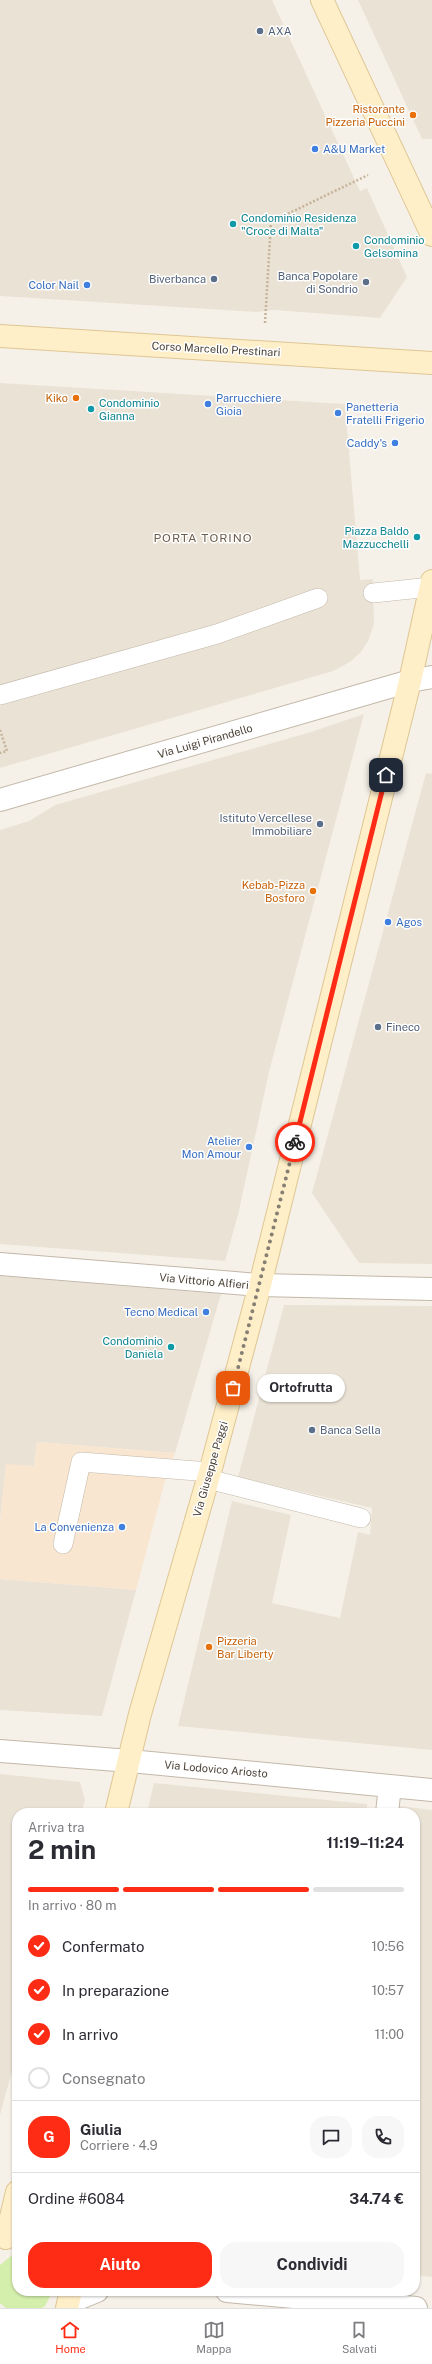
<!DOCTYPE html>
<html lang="it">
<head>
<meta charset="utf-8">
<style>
	:root { --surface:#fff; --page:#f7f7f7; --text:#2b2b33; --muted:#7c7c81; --line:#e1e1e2; --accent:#ff2c15 }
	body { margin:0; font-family:"Public Sans",sans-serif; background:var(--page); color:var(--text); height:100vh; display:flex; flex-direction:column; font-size:15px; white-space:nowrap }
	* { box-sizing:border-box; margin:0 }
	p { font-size:13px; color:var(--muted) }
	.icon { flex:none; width:22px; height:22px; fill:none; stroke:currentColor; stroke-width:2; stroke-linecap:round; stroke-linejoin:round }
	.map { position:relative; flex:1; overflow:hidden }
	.drawer { position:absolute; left:12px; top:1808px; width:408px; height:488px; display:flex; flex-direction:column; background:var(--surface); border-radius:16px; box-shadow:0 1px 3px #0004 }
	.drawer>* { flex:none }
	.pin { position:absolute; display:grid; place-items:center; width:34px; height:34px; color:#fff; margin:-17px; border-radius:8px; box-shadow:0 2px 6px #0006 }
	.courier { position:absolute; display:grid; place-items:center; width:40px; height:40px; margin:-20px; border:3px solid #ff2c15; border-radius:50%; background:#fff; color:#222; box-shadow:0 1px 5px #0007 }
	.bubble { position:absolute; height:28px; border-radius:14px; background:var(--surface); box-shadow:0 1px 3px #0004; font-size:13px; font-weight:700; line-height:28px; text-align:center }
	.headline em { font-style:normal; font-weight:700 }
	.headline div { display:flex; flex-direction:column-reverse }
	.headline { display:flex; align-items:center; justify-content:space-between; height:68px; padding:0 16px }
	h1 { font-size:26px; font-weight:700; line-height:30px }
	.bar { display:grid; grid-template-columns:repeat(4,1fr); gap:6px 4px; align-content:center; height:48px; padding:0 16px }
	.bar i { height:5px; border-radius:3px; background:var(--line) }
	.bar .on { background:var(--accent) }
	.bar p { grid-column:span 4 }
	.line { display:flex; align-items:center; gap:10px; padding:0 16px; border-top:1px solid var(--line) }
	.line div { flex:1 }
	.round { display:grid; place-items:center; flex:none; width:42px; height:42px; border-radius:16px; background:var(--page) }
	ol { padding:0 16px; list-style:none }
	li { display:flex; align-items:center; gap:12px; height:44px }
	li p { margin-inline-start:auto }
	li .icon { padding:4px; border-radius:50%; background:var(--accent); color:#fff; stroke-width:4 }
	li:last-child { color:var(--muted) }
	li i { width:22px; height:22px; border:2px solid var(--line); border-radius:50% }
	.primary-button { display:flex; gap:8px; margin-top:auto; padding:8px 16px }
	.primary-button a { flex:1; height:46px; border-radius:16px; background:var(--accent); color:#fff; font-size:16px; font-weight:700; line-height:46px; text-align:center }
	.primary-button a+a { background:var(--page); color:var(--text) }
	.tabs { display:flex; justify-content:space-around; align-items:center; height:56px; border-top:1px solid var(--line); background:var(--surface); font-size:11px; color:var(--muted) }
	.tabs a { display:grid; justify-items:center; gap:2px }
	.tabs .on { color:var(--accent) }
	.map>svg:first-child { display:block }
	.residential { fill:#eae2d5 }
	.commercial { fill:#f9e6d1 }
	.green { fill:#d4eeac }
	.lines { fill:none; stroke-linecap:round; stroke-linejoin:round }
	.service-casing { stroke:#c2b8a9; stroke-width:20 }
	.minor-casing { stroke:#c2b8a9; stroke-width:24 }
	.tertiary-casing { stroke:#c2b8a9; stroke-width:24 }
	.secondary-casing { stroke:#dec694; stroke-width:24 }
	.path { stroke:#c6b399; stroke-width:2.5; stroke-dasharray:2 2; stroke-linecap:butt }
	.service { stroke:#fff; stroke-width:19 }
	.minor { stroke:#fff; stroke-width:22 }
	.tertiary { stroke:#fff; stroke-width:22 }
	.secondary { stroke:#ffefc8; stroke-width:22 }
	.done { stroke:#867f74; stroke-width:4; stroke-dasharray:0 7.2 }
	.route { stroke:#ff2c15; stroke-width:5 }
	.service-dot { fill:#5c6f8a; stroke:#fff; stroke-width:1.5 }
	.food-dot { fill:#e8710a; stroke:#fff; stroke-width:1.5 }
	.shop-dot { fill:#3f7fe0; stroke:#fff; stroke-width:1.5 }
	.culture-dot { fill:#0f9aa8; stroke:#fff; stroke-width:1.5 }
	.labels { text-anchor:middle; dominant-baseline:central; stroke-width:3; stroke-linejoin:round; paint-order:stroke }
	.service-label { font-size:11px; fill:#4e5e75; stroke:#fff; text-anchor:start }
	.food-label { font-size:11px; fill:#c56008; stroke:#fff; text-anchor:end }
	.shop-label { font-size:11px; fill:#366cbe; stroke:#fff; text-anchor:end }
	.culture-label { font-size:11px; fill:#0d838f; stroke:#fff; text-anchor:start }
	.street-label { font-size:11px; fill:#4a4135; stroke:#fff }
	.neighbourhood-label { font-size:12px; letter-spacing:1px; fill:#6e5e4b; stroke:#fff }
</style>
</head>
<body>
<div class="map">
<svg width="432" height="2308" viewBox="0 0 432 2308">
	<rect width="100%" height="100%" fill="#f6f1e8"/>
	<path class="residential" d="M0,0h272l88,191 7,-3 40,89 -27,41 -106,-8 -18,2 -256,-16z
		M358,0h74v139h-10z
		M0,383l345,21 15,176 13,-1 1,45 -6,17 -7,11 -11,10 -17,9 -333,97z
		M364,714l-95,358 -31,143 -13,46 -225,-17v-414l29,-9 26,-16 256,-73z
		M426,773l6,1v490l-73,-1 -47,-70z
		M0,1276l221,18 -46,159 -138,-11 -3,24 -28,-1 -6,57z
		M284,1305l148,1v444l-254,-24 54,-225 59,14 -19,88 68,15 18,-86 12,3 2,-27 -134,-31z
		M0,1579l136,11 -34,126 -102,-6z
		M0,1774l80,8 5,18 -4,13h-64v240l-17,62z
		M154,1783l213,21v9h-220z
		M400,1806l32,4v467l-17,-2v-462h-15z"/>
	<path class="commercial" d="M37,1442l138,11 -10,28 -29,109 -136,-11v-57l6,-58 28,2z"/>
	<path class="green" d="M17,2255v36h36l-8,15 -3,2h-36l-6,-5v-38l11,-9z"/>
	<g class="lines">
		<g class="service-casing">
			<path id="service" d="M373,593l58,-6
				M0,695l217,-61 101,-36
				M208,1479l153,39
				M63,1544l18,-82 129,10"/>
		</g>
		<g class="minor-casing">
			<path id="minor" d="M0,800l410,-119 22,-4
				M0,1264l260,21 172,4
				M0,1751l130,10 302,29
				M387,1813l3,-27"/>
		</g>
		<g class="tertiary-casing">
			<path id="tertiary" d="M227,2291l189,17
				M70,2302l27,-11"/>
		</g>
		<g class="secondary-casing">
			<path id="secondary" d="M322,0l110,235
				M0,336l432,27
				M116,1813l24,-99 70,-242 50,-187 150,-604 22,-100
				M6,2238l11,-46
				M67,2308l4,-17"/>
		</g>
		<path class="path" d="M265,323l6,-101 97,-47
			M0,730l7,21 -7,2"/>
		<use href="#service" class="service"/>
		<use href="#minor" class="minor"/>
		<use href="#tertiary" class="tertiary"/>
		<use href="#secondary" class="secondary"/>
	</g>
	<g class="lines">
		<path class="done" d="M233,1388l62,-246"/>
		<path class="route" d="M295,1142l91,-367"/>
	</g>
	<g class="service-dot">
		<circle cx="260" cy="31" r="4"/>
		<circle cx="214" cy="279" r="4"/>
		<circle cx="366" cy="282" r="4"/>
		<circle cx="320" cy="824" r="4"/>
		<circle cx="378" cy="1027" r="4"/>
		<circle cx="312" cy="1430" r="4"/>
	</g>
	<g class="food-dot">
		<circle cx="413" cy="115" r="4"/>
		<circle cx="76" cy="398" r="4"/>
		<circle cx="313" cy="891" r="4"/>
		<circle cx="209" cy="1647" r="4"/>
	</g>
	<g class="shop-dot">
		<circle cx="315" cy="149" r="4"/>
		<circle cx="87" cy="285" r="4"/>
		<circle cx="208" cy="404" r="4"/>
		<circle cx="338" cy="413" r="4"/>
		<circle cx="395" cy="443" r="4"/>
		<circle cx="388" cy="922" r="4"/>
		<circle cx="249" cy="1147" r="4"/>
		<circle cx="206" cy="1312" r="4"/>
		<circle cx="122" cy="1527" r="4"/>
	</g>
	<g class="culture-dot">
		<circle cx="233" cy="224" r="4"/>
		<circle cx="356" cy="246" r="4"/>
		<circle cx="91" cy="409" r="4"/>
		<circle cx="417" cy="537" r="4"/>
		<circle cx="171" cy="1347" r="4"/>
	</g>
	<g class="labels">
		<g class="service-label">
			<text x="268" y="31">AXA</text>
			<text x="358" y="276" text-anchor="end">Banca Popolare<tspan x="358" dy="13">di Sondrio</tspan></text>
			<text x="206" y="279" text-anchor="end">Biverbanca</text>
			<text x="312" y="818" text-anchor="end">Istituto Vercellese<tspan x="312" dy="13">Immobiliare</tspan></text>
			<text x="386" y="1027">Fineco</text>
			<text x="320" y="1430">Banca Sella</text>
		</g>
		<g class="food-label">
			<text x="405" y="109">Ristorante<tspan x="405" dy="13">Pizzeria Puccini</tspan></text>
			<text x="68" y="398">Kiko</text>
			<text x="305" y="885">Kebab-Pizza<tspan x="305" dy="13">Bosforo</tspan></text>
			<text x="217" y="1641" text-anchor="start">Pizzeria<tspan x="217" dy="13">Bar Liberty</tspan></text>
		</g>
		<g class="shop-label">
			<text x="323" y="149" text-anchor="start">A&amp;U Market</text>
			<text x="79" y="285">Color Nail</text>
			<text x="216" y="398" text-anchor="start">Parrucchiere<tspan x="216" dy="13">Gioia</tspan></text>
			<text x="346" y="407" text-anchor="start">Panetteria<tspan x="346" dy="13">Fratelli Frigerio</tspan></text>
			<text x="387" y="443">Caddy's</text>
			<text x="396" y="922" text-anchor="start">Agos</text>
			<text x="241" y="1141">Atelier<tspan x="241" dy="13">Mon Amour</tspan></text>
			<text x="198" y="1312">Tecno Medical</text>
			<text x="114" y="1527">La Convenienza</text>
		</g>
		<g class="culture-label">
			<text x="241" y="218">Condominio Residenza<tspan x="241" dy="13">"Croce di Malta"</tspan></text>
			<text x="364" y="240">Condominio<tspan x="364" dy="13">Gelsomina</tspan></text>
			<text x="99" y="403">Condominio<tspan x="99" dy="13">Gianna</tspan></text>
			<text x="409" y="531" text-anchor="end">Piazza Baldo<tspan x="409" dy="13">Mazzucchelli</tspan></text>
			<text x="163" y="1341" text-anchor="end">Condominio<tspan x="163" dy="13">Daniela</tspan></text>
		</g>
		<g class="street-label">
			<text transform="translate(216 349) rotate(3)">Corso Marcello Prestinari</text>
			<text transform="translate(205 741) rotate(-16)">Via Luigi Pirandello</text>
			<text transform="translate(204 1281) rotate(5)">Via Vittorio Alfieri</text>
			<text transform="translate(210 1469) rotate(-74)">Via Giuseppe Paggi</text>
			<text transform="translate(216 1769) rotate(5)">Via Lodovico Ariosto</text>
		</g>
		<g class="neighbourhood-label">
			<text x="203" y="538">PORTA TORINO</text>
		</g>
	</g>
</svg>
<div class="pin" style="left:233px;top:1388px;background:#ea580c"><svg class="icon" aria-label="bag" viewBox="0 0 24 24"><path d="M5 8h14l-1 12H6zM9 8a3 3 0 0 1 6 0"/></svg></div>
<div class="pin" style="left:386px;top:775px;background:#1f2937"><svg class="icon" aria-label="home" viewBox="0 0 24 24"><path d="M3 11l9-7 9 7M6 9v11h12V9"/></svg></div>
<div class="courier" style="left:295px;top:1142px"><svg class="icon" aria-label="bike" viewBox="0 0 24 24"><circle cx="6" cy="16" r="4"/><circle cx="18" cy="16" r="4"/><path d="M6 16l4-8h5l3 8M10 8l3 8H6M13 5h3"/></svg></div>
<div class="bubble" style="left:257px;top:1374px;width:88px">Ortofrutta</div>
<section class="drawer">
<div class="headline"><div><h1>2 min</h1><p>Arriva tra</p></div><em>11:19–11:24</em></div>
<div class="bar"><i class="on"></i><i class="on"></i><i class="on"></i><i></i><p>In arrivo · 80 m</p></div>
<ol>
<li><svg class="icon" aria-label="check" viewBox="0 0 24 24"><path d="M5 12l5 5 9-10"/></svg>Confermato<p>10:56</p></li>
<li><svg class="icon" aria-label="check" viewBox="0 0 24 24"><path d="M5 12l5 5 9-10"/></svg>In preparazione<p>10:57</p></li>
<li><svg class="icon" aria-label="check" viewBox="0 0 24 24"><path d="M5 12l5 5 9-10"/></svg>In arrivo<p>11:00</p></li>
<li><i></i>Consegnato</li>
</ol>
<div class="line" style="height:72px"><b class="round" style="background:var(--accent);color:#fff">G</b><div><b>Giulia</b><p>Corriere · 4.9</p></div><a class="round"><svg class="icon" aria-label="chat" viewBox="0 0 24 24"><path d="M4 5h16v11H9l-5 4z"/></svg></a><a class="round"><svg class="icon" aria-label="phone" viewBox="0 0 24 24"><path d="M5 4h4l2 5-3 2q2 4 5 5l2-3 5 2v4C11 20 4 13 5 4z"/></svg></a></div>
<div class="line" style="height:52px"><div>Ordine #6084</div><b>34.74 €</b></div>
<div class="primary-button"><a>Aiuto</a><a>Condividi</a></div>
</section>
</div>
<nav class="tabs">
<a class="on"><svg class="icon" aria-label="home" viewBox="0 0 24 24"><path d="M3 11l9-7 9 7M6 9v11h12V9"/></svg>Home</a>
<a><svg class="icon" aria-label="map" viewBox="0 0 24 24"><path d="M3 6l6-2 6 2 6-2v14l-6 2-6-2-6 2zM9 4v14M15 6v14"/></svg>Mappa</a>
<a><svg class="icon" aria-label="saved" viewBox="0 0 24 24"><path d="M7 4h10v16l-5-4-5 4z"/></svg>Salvati</a>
</nav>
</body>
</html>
